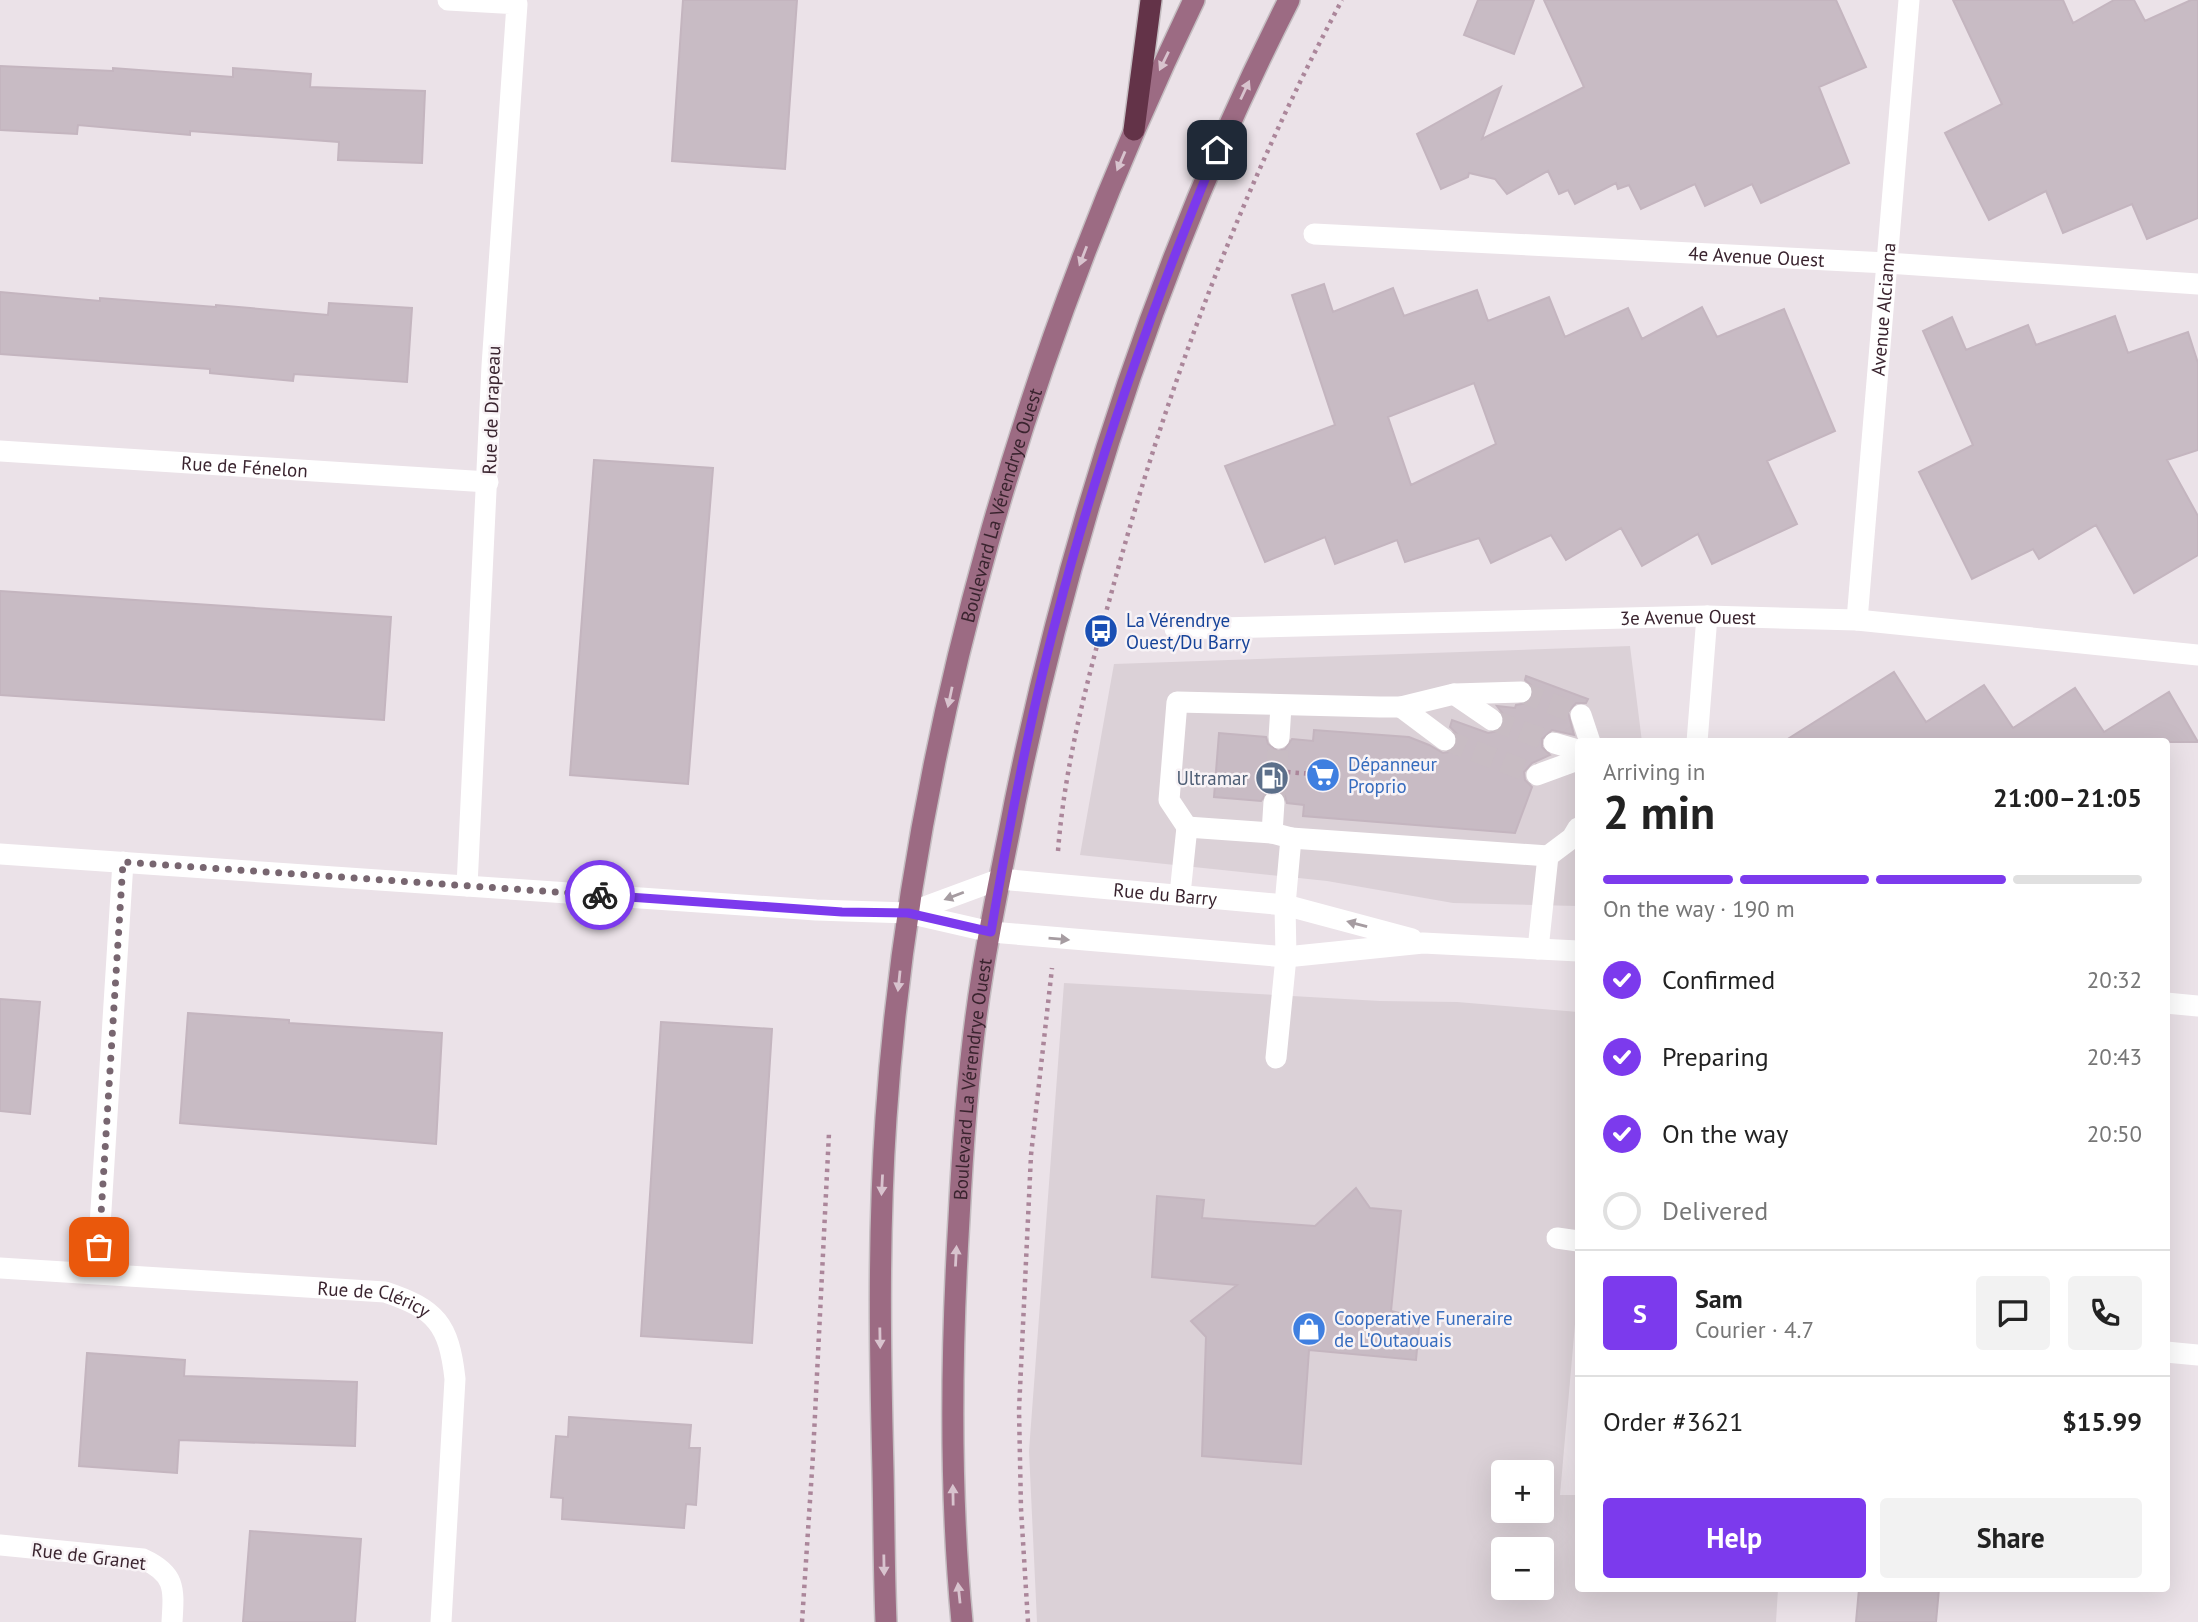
<!DOCTYPE html>
<html lang="en">
<head>
<meta charset="utf-8">
<style>
	:root { --surface:#fff; --page:#f2f2f2; --text:#222; --muted:#767676; --line:#e0e0e0; --accent:#7c3aed }
	body { margin:0; font-family:"PT Sans",sans-serif; background:var(--page); color:var(--text); height:100vh; display:flex; flex-direction:column; font-size:26px; white-space:nowrap }
	* { box-sizing:border-box; margin:0 }
	p { font-size:23px; color:var(--muted) }
	.icon { flex:none; width:38px; height:38px; fill:none; stroke:currentColor; stroke-width:2; stroke-linecap:round; stroke-linejoin:round }
	.map { position:relative; flex:1; overflow:hidden }
	.panel { position:absolute; left:1575px; top:738px; width:595px; height:854px; display:flex; flex-direction:column; background:var(--surface); border-radius:7px; box-shadow:0 7px 28px #0002 }
	.panel>* { flex:none }
	.fabs { position:absolute; left:1491px; top:1460px; display:grid; gap:14px }
	.fabs a { display:grid; place-items:center; width:63px; height:63px; border-radius:7px; background:var(--surface); box-shadow:0 7px 28px #0002; font-size:35px }
	.pin { position:absolute; display:grid; place-items:center; width:60px; height:60px; color:#fff; margin:-30px; border-radius:14px; box-shadow:0 4px 10px #0006 }
	.courier { position:absolute; display:grid; place-items:center; width:70px; height:70px; margin:-35px; border:5px solid #7c3aed; border-radius:50%; background:#fff; color:#222; box-shadow:0 2px 9px #0007 }
	.head em { font-style:normal; font-weight:700 }
	.head div { display:flex; flex-direction:column-reverse }
	.head { display:flex; align-items:center; justify-content:space-between; height:119px; padding:0 28px }
	h1 { font-size:46px; font-weight:700; line-height:52px }
	.bar { display:grid; grid-template-columns:repeat(4,1fr); gap:10px 7px; align-content:center; height:84px; padding:0 28px }
	.bar i { height:9px; border-radius:5px; background:var(--line) }
	.bar .selected { background:var(--accent) }
	.bar p { grid-column:span 4 }
	.line { display:flex; align-items:center; gap:18px; padding:0 28px; border-top:2px solid var(--line) }
	.line div { flex:1 }
	.round { display:grid; place-items:center; flex:none; width:74px; height:74px; border-radius:7px; background:var(--page) }
	ol { padding:0 28px; list-style:none }
	li { display:flex; align-items:center; gap:21px; height:77px }
	li p { margin-inline-start:auto }
	li .icon { padding:7px; border-radius:50%; background:var(--accent); color:#fff; stroke-width:4 }
	li:last-child { color:var(--muted) }
	li i { width:38px; height:38px; border:4px solid var(--line); border-radius:50% }
	.action { display:flex; gap:14px; margin-top:auto; padding:14px 28px }
	.action a { flex:1; height:80px; border-radius:7px; background:var(--accent); color:#fff; font-size:28px; font-weight:700; line-height:80px; text-align:center }
	.action a+a { background:var(--page); color:var(--text) }
	.map>svg:first-child { display:block }
	.built { fill:#dbd1d7; fill-rule:evenodd }
	.building { fill:#c8bbc4; stroke:#c4b5bf; stroke-width:2; fill-rule:evenodd }
	.lines { fill:none; stroke-linecap:round; stroke-linejoin:round }
	.minor-tunnel { stroke:#c8bcc3; stroke-width:21; stroke-dasharray:21 10; stroke-linecap:butt }
	.major-casing { stroke:#c4bdc1; stroke-width:24 }
	.highway-casing { stroke:#c4bdc1; stroke-width:24 }
	.path { stroke:#ab869a; stroke-width:4.5; stroke-dasharray:3.5 5; stroke-linecap:butt }
	.minor { stroke:#fff; stroke-width:21 }
	.major { stroke:#9c6b83; stroke-width:21 }
	.highway { stroke:#633348; stroke-width:21 }
	.oneway { fill:#d8c3ce }
	.oneway2 { fill:#a69ca1 }
	.done { stroke:#786670; stroke-width:7; stroke-dasharray:0 12.6 }
	.route { stroke:#7c3aed; stroke-width:9 }
	.labels { text-anchor:middle; dominant-baseline:central; stroke-width:5; stroke-linejoin:round; paint-order:stroke }
	.street-label { font-size:19px; fill:#3a242f; stroke:#f8f3f6 }
	.transit-label { font-size:19px; fill:#164399; stroke:#f8f3f6; text-anchor:start }
	.shop-label { font-size:19px; fill:#366cbe; stroke:#f8f3f6; text-anchor:start }
	.service-label { font-size:19px; fill:#4e5e75; stroke:#f8f3f6; text-anchor:end }
</style>
</head>
<body>
<div class="map">
<svg width="2198" height="1622" viewBox="0 0 2198 1622">
	<rect width="100%" height="100%" fill="#ebe2e8"/>
	<path class="built" d="M1630,646l12,96h-64v164l-125,-3 -126,-22 -247,-26 34,-191z
		M1064,983l316,18 77,1 121,10v278l-18,205h18v94h200l-2,33h-739l-8,-171zM1503,1472h39v38h-39zM1503,1549h39v38h-39z"/>
	<path class="building" d="M683,0h114l-12,169 -113,-8z
		M1478,0h56l-20,54 -50,-19z
		M1544,0h292l30,67 -47,20 30,76 -88,40 -9,-19 -47,22 -10,-22 -54,25 -12,-24 -11,4 -2,-6 -41,21 -7,-14 -9,4 -11,-23 -41,23 -12,-15 -26,-6 -1,4 -27,12 -24,-55 84,-47 -19,52 102,-52z
		M1953,0h110l10,23 41,-23h20l11,21 46,-21h7v218l-51,21 -15,-35 -69,29 -17,-42 -57,29 -44,-87 57,-29z
		M0,66l113,5v-3l120,9v-9l78,6 -1,13 115,4 -3,72 -84,-3 1,-18 -149,-11v4l-112,-10 -1,9 -77,-4z
		M1324,284l9,28 60,-24 11,28 73,-26 11,31 61,-24 16,40 63,-29 14,31 60,-32 15,30 67,-28 51,122 -68,30 30,63 -85,40 -14,-30 -56,32 -21,-38 -55,32 -15,-25 -60,28 -12,-25 -74,24 -8,-22 -62,24 -10,-27 -60,25 -40,-96 110,-41 -43,-130zM1474,383l22,61 -85,41 -23,-68z
		M0,292l100,9v-3l116,9v-2l112,10 1,-12 83,5 -5,74 -113,-8 -1,7 -83,-8v-4l-210,-15z
		M2115,316l13,37 60,-21 10,31v87l-31,10 31,56v39l-64,38 -38,-68 -57,34 -6,-10 -61,30 -53,-107 54,-27 -50,-114 29,-14 14,33 62,-25 8,20z
		M594,460l119,8 -25,316 -118,-9z
		M0,591l391,26 -7,103 -384,-25z
		M1894,672l32,50 58,-37 29,43 62,-40 29,44 65,-40 29,50h-415z
		M1526,676l62,23 -2,4h-10l-8,9 6,23 -22,-5 -10,9v8l8,8 -18,8 -8,9 1,8 7,7 -17,46 -212,-17 1,-11 -17,-2 -2,-7 -9,-7 -8,2 -7,10 -47,-4 5,-64 47,4 2,7 10,7 7,-2 7,-10 21,2 1,-11 95,7 20,8 14,8 6,-1 7,-5 2,-6 -1,-7 -7,-7 2,-7 36,13 10,-2 7,-11 -2,-6 -6,-8 18,2 1,-3 11,-2 6,-5 -1,-12 -7,-6z
		M0,999l40,3 -10,112 -30,-3z
		M188,1013l101,7v3l153,10 -6,111 -256,-21z
		M661,1022l111,7 -20,314 -111,-7z
		M1356,1188l14,20 31,3 -10,100 29,7 -4,42 -107,-10 -8,114 -99,-8 4,-119 -15,-16 46,-36 -85,-8 5,-81 47,4 -2,18 113,8z
		M87,1353l98,7 -1,16 173,6 -2,64 -176,-6 -2,33 -98,-7z
		M569,1417l122,8 -2,23h11l-4,57 -10,-1 -2,24 -122,-9 1,-21 -12,-1 5,-61 12,1z
		M250,1531l111,8 -6,83h-112z
		M1859,1589h80l-3,33h-80z"/>
	<g class="lines">
		<path class="minor-tunnel" d="M1521,692l60,23
			M1492,720l62,23
			M1445,740l92,35
			M1274,802l5,-64"/>
		<g class="major-casing">
			<g id="major">
				<path id="s7" d="M886,1622c-2,-50 -2,-101 -3,-151 -3,-118 -5,-235 3,-353 26,-383 142,-773 308,-1118"/>
				<path id="s8" d="M962,1622c-13,-135 -11,-269 -3,-403 4,-81 10,-163 23,-243 9,-58 22,-116 33,-174 57,-278 145,-548 274,-802"/>
			</g>
		</g>
		<g class="highway-casing">
			<path id="highway" d="M1134,130l17,-130"/>
		</g>
		<path class="path" d="M1287,772l25,2
			M1058,851c7,-90 31,-177 55,-264 55,-203 130,-402 229,-587
			M802,1622l11,-167 16,-322
			M1028,1622l-7,-113 -2,-99 12,-255 21,-187"/>
		<g class="minor">
			<path d="M448,0l69,4 -25,362 -25,520"/>
			<path id="s1" d="M1314,234l573,29 311,21"/>
			<path id="s2" d="M0,451l488,31"/>
			<path id="s3" d="M1857,620l52,-620"/>
			<path id="s4" d="M1175,629l532,-13 150,4 341,35"/>
			<path d="M1454,694l38,26"/>
			<path d="M1401,707l44,33"/>
			<path d="M1581,715l9,27"/>
			<path d="M1279,738l2,-32"/>
			<path d="M1697,742l10,-126"/>
			<path d="M1554,743l24,7"/>
			<path d="M1537,775l41,-15"/>
			<path d="M1274,802l-2,31 19,5 -6,67 1,52 -10,101"/>
			<path d="M1187,827l-18,-27 8,-98 203,5h21l53,-13 67,-2"/>
			<path d="M1291,838l257,18 -10,93"/>
			<path d="M0,854l816,56 92,3 83,19 295,25 137,-14 155,8"/>
			<path d="M1548,856l24,-18 6,-10"/>
			<path d="M1180,894l7,-67 85,6"/>
			<path id="s5" d="M908,913l92,-34 285,26 127,34"/>
			<path d="M2166,1003l32,3"/>
			<path d="M1557,1238l21,3"/>
			<path id="s6" d="M0,1268l385,24c51,17 64,32 70,87l-14,243"/>
			<path d="M97,1273l26,-411"/>
			<path d="M2166,1352l32,3"/>
			<path d="M0,1545l143,14c33,15 31,30 29,63"/>
		</g>
		<use href="#major" class="major"/>
		<use href="#highway" class="highway"/>
	</g>
	<defs><path id="oneway-solid" d="M-6-.8H1V-3.2L6.5 0L1 3.2V.8H-6Z" transform="scale(1.75)"/></defs>
	<g class="oneway">
		<use href="#oneway-solid" transform="translate(1164 61) rotate(116)"/>
		<use href="#oneway-solid" transform="translate(1245 90) rotate(-65)"/>
		<use href="#oneway-solid" transform="translate(1121 161) rotate(113)"/>
		<use href="#oneway-solid" transform="translate(1083 256) rotate(111)"/>
		<use href="#oneway-solid" transform="translate(950 697) rotate(102)"/>
		<use href="#oneway-solid" transform="translate(899 981) rotate(96)"/>
		<use href="#oneway-solid" transform="translate(882 1185) rotate(93)"/>
		<use href="#oneway-solid" transform="translate(956 1256) rotate(-87)"/>
		<use href="#oneway-solid" transform="translate(880 1338) rotate(89)"/>
		<use href="#oneway-solid" transform="translate(953 1495) rotate(-91)"/>
		<use href="#oneway-solid" transform="translate(884 1565) rotate(89)"/>
		<use href="#oneway-solid" transform="translate(959 1593) rotate(-96)"/>
	</g>
	<g class="oneway2">
		<use href="#oneway-solid" transform="translate(954 896) rotate(159)"/>
		<use href="#oneway-solid" transform="translate(1357 924) rotate(-165)"/>
		<use href="#oneway-solid" transform="translate(1059 939) rotate(5)"/>
	</g>
	<g class="lines">
		<path class="done" d="M99,1247l24,-385 477,33"/>
		<path class="route" d="M600,895l242,17 66,1 83,19c18,-106 38,-212 66,-316 41,-159 97,-314 160,-466"/>
	</g>
	<defs>
		<g id="bus-disc" transform="scale(1.75)"><circle r="9.5" fill="#1a4fb4" stroke="#f8f3f6"/><path d="M-5-6H5V4H4V6H2V4H-2V6H-4V4H-5ZM-3.5-4V0h7V-4ZM-3.5 1.2v1.5H-2V1.2ZM2 1.2v1.5H3.5V1.2Z" fill="#fff"/></g>
		<g id="supermarket-disc" transform="scale(1.75)"><circle r="9.5" fill="#3f7fe0" stroke="#f8f3f6"/><path d="M-6-5.5h2.5l.6 2H6L4.5 2H-2.5L-4.4-4H-6ZM-1.5 3.2a1.3 1.3 0 1 0 .1 0ZM3 3.2a1.3 1.3 0 1 0 .1 0Z" fill="#fff"/></g>
		<g id="fuel-disc" transform="scale(1.75)"><circle r="9.5" fill="#5c6f8a" stroke="#f8f3f6"/><path d="M-5.5-6h7V0h2V4h1.3V-2.5L3-4.5l.8-.8L6-3V5H2.5V1h-1V6h-7ZM-4.2-4.7v3.2H.2V-4.7Z" fill="#fff"/></g>
		<g id="shop-disc" transform="scale(1.75)"><circle r="9.5" fill="#3f7fe0" stroke="#f8f3f6"/><path d="M-5-2.5h2.3a2.7 3.5 0 0 1 5.4 0H5L5.5 6h-11ZM-1.5-2.5h3a1.5 2.3 0 0 0-3 0Z" fill="#fff"/></g>
	</defs>
	<g fill-rule="evenodd">
		<use href="#bus-disc" x="1101" y="631"/>
		<use href="#supermarket-disc" x="1323" y="775"/>
		<use href="#fuel-disc" x="1272" y="778"/>
		<use href="#shop-disc" x="1309" y="1329"/>
	</g>
	<g class="labels">
		<g class="street-label">
			<text stroke="none"><textPath href="#s1" startOffset="443">4e Avenue Ouest</textPath></text>
			<text stroke="none"><textPath href="#s3" startOffset="312">Avenue Alcianna</textPath></text>
			<text transform="translate(491 410) rotate(-88)">Rue de Drapeau</text>
			<text stroke="none"><textPath href="#s2" startOffset="245">Rue de Fénelon</textPath></text>
			<text stroke="none"><textPath href="#s7" startOffset="1129">Boulevard La Vérendrye Ouest</textPath></text>
			<text stroke="none"><textPath href="#s4" startOffset="513">3e Avenue Ouest</textPath></text>
			<text stroke="none"><textPath href="#s5" startOffset="264">Rue du Barry</textPath></text>
			<text stroke="none"><textPath href="#s8" startOffset="544">Boulevard La Vérendrye Ouest</textPath></text>
			<text stroke="none"><textPath href="#s6" startOffset="376">Rue de Cléricy</textPath></text>
			<text transform="translate(89 1556) rotate(7)">Rue de Granet</text>
		</g>
		<g class="transit-label">
			<text x="1126" y="620">La Vérendrye<tspan x="1126" dy="22">Ouest/Du Barry</tspan></text>
		</g>
		<g class="shop-label">
			<text x="1348" y="764">Dépanneur<tspan x="1348" dy="22">Proprio</tspan></text>
			<text x="1334" y="1318">Cooperative Funeraire<tspan x="1334" dy="22">de L'Outaouais</tspan></text>
		</g>
		<g class="service-label">
			<text x="1248" y="778">Ultramar</text>
		</g>
	</g>
</svg>
<div class="fabs">
<a>+</a>
<a>−</a>
</div>
<div class="pin" style="left:99px;top:1247px;background:#ea580c"><svg class="icon" aria-label="bag" viewBox="0 0 24 24"><path d="M5 8h14l-1 12H6zM9 8a3 3 0 0 1 6 0"/></svg></div>
<div class="pin" style="left:1217px;top:150px;background:#1f2937"><svg class="icon" aria-label="home" viewBox="0 0 24 24"><path d="M3 11l9-7 9 7M6 9v11h12V9"/></svg></div>
<div class="courier" style="left:600px;top:895px"><svg class="icon" aria-label="bike" viewBox="0 0 24 24"><circle cx="6" cy="16" r="4"/><circle cx="18" cy="16" r="4"/><path d="M6 16l4-8h5l3 8M10 8l3 8H6M13 5h3"/></svg></div>
<section class="panel">
<div class="head"><div><h1>2 min</h1><p>Arriving in</p></div><em>21:00–21:05</em></div>
<div class="bar"><i class="selected"></i><i class="selected"></i><i class="selected"></i><i></i><p>On the way · 190 m</p></div>
<ol>
<li><svg class="icon" aria-label="check" viewBox="0 0 24 24"><path d="M5 12l5 5 9-10"/></svg>Confirmed<p>20:32</p></li>
<li><svg class="icon" aria-label="check" viewBox="0 0 24 24"><path d="M5 12l5 5 9-10"/></svg>Preparing<p>20:43</p></li>
<li><svg class="icon" aria-label="check" viewBox="0 0 24 24"><path d="M5 12l5 5 9-10"/></svg>On the way<p>20:50</p></li>
<li><i></i>Delivered</li>
</ol>
<div class="line" style="height:126px"><b class="round" style="background:var(--accent);color:#fff">S</b><div><b>Sam</b><p>Courier · 4.7</p></div><a class="round"><svg class="icon" aria-label="chat" viewBox="0 0 24 24"><path d="M4 5h16v11H9l-5 4z"/></svg></a><a class="round"><svg class="icon" aria-label="phone" viewBox="0 0 24 24"><path d="M5 4h4l2 5-3 2q2 4 5 5l2-3 5 2v4C11 20 4 13 5 4z"/></svg></a></div>
<div class="line" style="height:91px"><div>Order #3621</div><b>$15.99</b></div>
<div class="action"><a>Help</a><a>Share</a></div>
</section>
</div>
</body>
</html>
